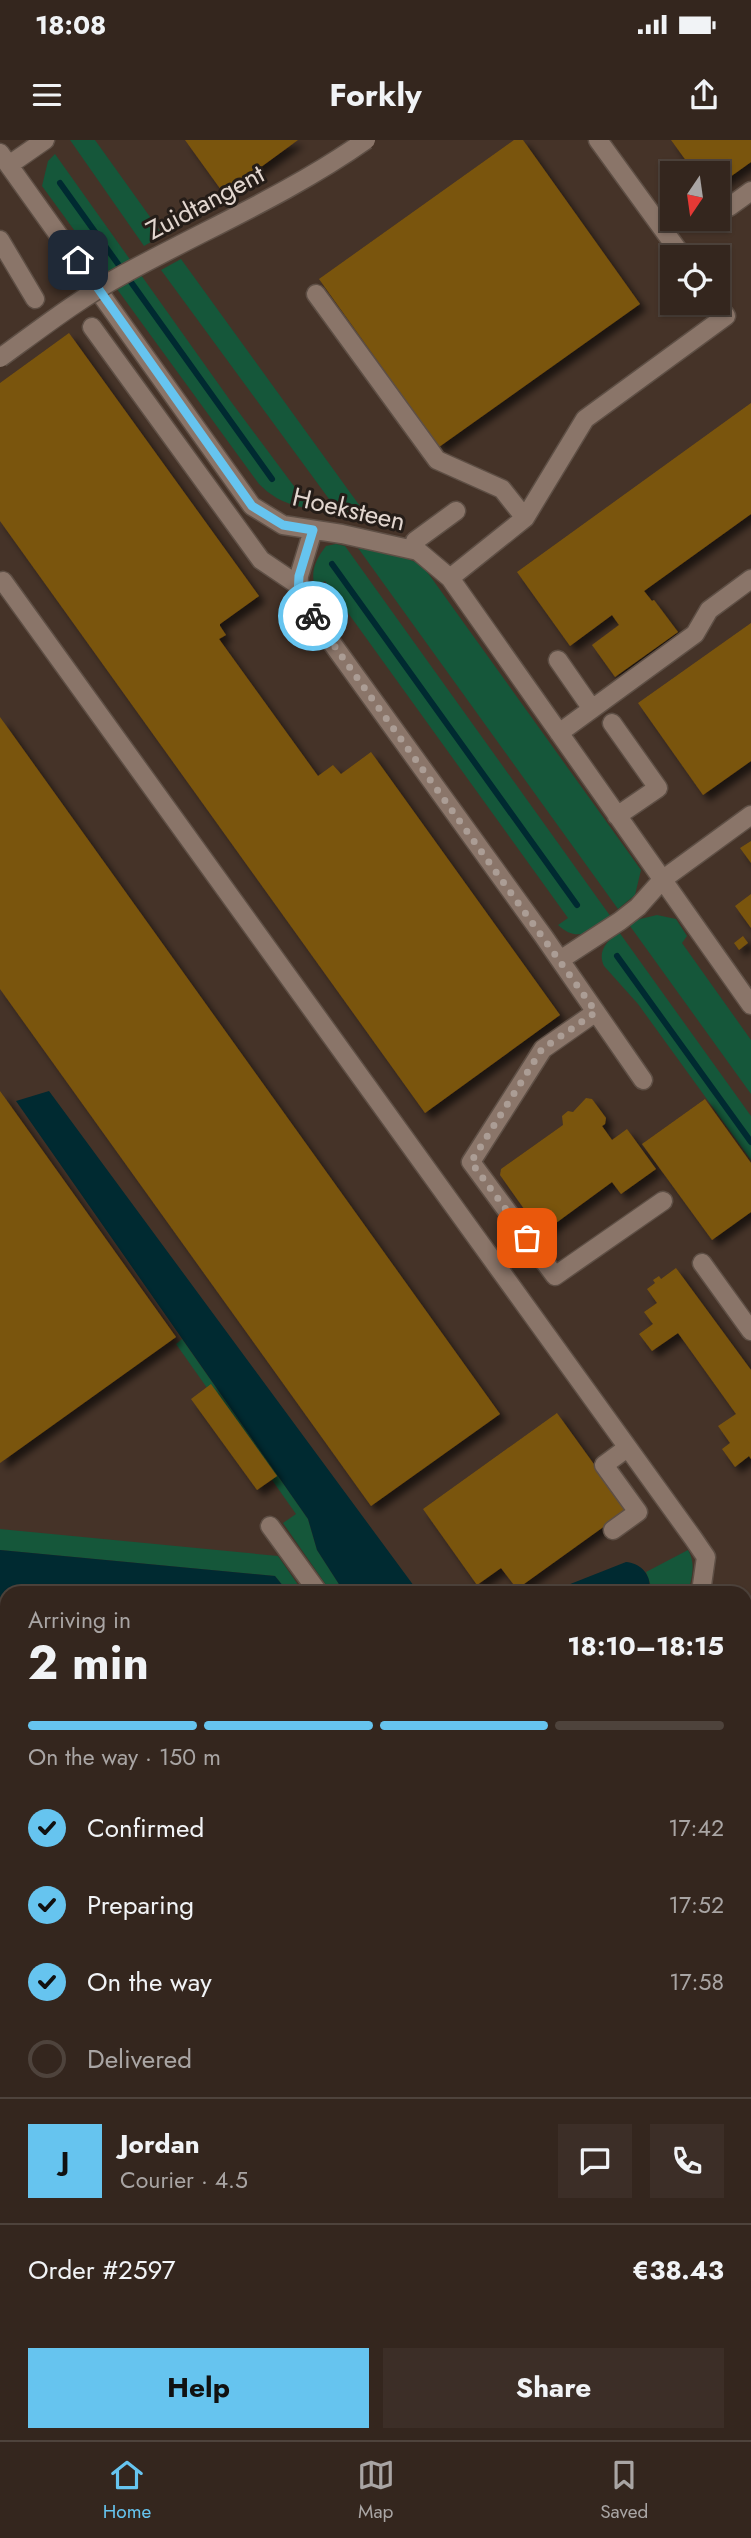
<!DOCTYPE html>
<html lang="en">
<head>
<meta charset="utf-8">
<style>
	:root { --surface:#34261e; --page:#3c2e27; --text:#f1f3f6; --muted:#a9a5a4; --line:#4e433c; --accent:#66c4ef }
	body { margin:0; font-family:Jost,sans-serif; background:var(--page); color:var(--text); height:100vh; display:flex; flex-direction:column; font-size:26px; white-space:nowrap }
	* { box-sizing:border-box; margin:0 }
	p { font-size:23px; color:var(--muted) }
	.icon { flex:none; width:38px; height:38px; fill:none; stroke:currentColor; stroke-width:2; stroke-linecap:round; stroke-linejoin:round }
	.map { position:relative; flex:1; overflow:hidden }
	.panel { position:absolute; left:0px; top:1446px; width:752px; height:856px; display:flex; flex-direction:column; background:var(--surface); border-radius:21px 21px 0 0; box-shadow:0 2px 5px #0004,0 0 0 2px var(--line) }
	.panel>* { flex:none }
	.needle { width:46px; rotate:193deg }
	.controls { position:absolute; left:660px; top:21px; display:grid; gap:14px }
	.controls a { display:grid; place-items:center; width:70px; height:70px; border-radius:0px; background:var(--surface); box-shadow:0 2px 5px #0004,0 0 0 2px var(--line); font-size:35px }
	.pin { position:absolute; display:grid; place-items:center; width:60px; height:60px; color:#fff; margin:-30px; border-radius:14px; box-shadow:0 4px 10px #0006 }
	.courier { position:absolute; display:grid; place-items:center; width:70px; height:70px; margin:-35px; border:5px solid #66c4ef; border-radius:50%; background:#fff; color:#222; box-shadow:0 2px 9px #0007 }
	.overview em { font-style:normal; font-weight:700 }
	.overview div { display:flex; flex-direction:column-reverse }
	.overview { display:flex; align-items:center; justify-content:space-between; height:119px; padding:0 28px }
	h1 { font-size:46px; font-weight:700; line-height:52px }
	.bar { display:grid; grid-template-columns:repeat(4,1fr); gap:10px 7px; align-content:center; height:84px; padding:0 28px }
	.bar i { height:9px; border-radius:5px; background:var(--line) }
	.bar .selected { background:var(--accent) }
	.bar p { grid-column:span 4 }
	.line { display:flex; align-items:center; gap:18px; padding:0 28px; border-top:2px solid var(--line) }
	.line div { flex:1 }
	.round { display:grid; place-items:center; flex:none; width:74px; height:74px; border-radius:0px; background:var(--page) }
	ol { padding:0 28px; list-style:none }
	li { display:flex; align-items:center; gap:21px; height:77px }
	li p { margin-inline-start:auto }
	li .icon { padding:7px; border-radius:50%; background:var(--accent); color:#111; stroke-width:4 }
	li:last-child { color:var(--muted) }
	li i { width:38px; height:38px; border:4px solid var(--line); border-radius:50% }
	.action { display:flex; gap:14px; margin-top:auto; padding:14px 28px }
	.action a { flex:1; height:80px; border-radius:0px; background:var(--accent); color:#111; font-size:28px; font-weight:700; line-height:80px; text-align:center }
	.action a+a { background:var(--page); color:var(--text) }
	.status { display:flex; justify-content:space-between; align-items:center; height:49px; padding:0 35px; background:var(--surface); direction:ltr }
	.status svg { height:19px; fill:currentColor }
	header { display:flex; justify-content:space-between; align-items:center; height:91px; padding:0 28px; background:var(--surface); font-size:32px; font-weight:700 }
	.tab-bar { display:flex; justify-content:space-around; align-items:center; height:98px; border-top:2px solid var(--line); background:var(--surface); font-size:19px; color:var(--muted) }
	.tab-bar a { display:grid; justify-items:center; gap:4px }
	.tab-bar .selected { color:var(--accent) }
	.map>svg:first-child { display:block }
	.industrial { fill:#473a49 }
	.green { fill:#15573a }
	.forest { fill:#007d50 }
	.water { fill:#002a31 }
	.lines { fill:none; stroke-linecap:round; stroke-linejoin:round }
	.stream { stroke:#002a31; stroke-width:6 }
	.building { fill:#7a540c; filter:url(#shadow) }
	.minor-casing { stroke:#5e4f45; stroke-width:21 }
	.minor { stroke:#8a7569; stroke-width:18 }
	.rail-casing { stroke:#a3948c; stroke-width:8 }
	.rail { stroke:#251d18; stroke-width:5; stroke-dasharray:16; stroke-linecap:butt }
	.minor-bridge-casing { stroke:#5e4f45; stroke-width:21; stroke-linecap:butt }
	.minor-bridge { stroke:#8a7569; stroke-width:18 }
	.done { stroke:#ab9d95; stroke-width:7; stroke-dasharray:0 12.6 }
	.route { stroke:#66c4ef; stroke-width:9 }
	.labels { text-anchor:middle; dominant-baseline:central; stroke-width:6; stroke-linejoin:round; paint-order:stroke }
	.street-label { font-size:26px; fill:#e2d6cf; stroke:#251d18 }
</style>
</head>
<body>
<div class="status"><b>18:08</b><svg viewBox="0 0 49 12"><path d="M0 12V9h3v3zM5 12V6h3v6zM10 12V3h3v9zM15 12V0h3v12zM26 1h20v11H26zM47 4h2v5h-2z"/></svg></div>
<header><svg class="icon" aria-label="menu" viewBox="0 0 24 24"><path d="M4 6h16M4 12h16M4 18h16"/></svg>Forkly<svg class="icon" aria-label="share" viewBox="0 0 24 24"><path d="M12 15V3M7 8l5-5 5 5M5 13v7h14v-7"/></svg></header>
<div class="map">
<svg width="751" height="2300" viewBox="0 0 751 2300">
	<defs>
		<filter id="shadow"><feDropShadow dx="6" dy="6" stdDeviation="3.5" flood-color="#0009"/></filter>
	</defs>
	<rect width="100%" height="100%" fill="#453328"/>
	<path class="industrial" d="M751,2036v264h-365l8,-6h352v-254z"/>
	<path class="green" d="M70,0h25l68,95 -19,11z
		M55,14l177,249 79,106c-22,-4 -36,-9 -52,-25l-217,-298 6,-25z
		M181,119l189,261 -30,-6 -179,-244z
		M336,404l9,2 266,371c-18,13 -33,27 -53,8l10,-7 -243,-337 -10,6c-5,-16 1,-28 11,-41z
		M358,408l44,9 19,7 12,16 208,290 -6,25 -17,14z
		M657,775l19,4 11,17 -5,7 69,97v54l-121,-168 6,-6z
		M619,792l132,184v44l-113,-156 -34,-38c-7,-15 3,-25 15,-34z
		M182,1199l126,180 9,31 27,42h-13l-48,-69 13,-9 -120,-170z
		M0,1389l278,27 25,36h-15l-13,-16 -275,-26z
		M688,1410c8,13 4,28 0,42h-39l2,-6 -5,-14z
		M0,1539h7v29h-7z
		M746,1625l5,1v39l-5,-1z
		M0,1813l7,10v238l-7,5z
		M746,1840l5,1v79l-5,-7z"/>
	<path class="forest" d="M746,1758l5,1v36l-5,-1z"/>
	<path class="water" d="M49,951l365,495 9,6h-79l-27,-42 -9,-31 -292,-418z
		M0,1410l275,26 13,16h-281v8h-7z
		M626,1422c15,1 27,14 23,30h-99z"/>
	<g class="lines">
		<path class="stream" d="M60,43l212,296
			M332,424l245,341
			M617,816l134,186
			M0,2054l7,-4"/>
	</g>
	<path class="building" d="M185,0h113l-74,54z
		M514,0h9l117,164 -201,143 -120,-168z
		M671,0h80v22l-28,20 -12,-17 -11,8h-5z
		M69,193l190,263 -39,28v2l6,9 -7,4 99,137 15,-11 8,9 30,-22 189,263 -135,98 -425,-592v-138z
		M751,263v111l-107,77 8,10 2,-1 24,32 -63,45 -23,-32 27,-20 -7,-10 -42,31 -53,-74z
		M751,483v138l-48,34 -65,-92z
		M0,577l500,697 -129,92 -371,-517z
		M751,701v22l-11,-15z
		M751,754v34l-16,-22z
		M743,796l5,7 -9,7 -5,-7z
		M0,951l176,246 -176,126z
		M586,958l6,1 14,19 -1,6 -3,2 10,14 15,-11 29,40 -35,25 -9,-12 -67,49 -6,-1 -39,-55 1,-6 62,-44 -1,-9 6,-5 5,1z
		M705,959l46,64v49l-39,28 -70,-96z
		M676,1128l75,102v89l-2,-3 -14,11 -13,-18 8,-6 -12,-17 18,-12 -58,-81 -26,18 -13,-17 14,-10 -9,-12 13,-9 -10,-14 8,-6 -2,-3 6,-4 2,3z
		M211,1244l66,92 -20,14 -66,-91z
		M557,1273l70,97 -110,79 -16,-21 -24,17 -54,-76z
		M7,1730v52l-7,-10v-37z"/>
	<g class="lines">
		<g class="minor-casing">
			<path id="minor" d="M598,0l85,117
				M0,13l252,353 31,19 59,9 76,17 32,27 301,427
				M9,25l36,-25
				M729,67l22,-16
				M0,100l35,59
				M316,154l121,166 65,29 23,29
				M92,187l169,233 37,25
				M313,390l-14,46 -1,20 246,341 99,143
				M415,401l41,-30
				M450,438l75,-60 60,-99 141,-103 -10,-13
				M3,441l690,957 13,19 -5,35
				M558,520l34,49
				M612,583l46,65 -41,28
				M559,593l136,-99 14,-24 42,-31
				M560,820l60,-39 18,-14 24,-27 89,-65
				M596,872l-53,37 -72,113 84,114 108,-75
				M702,1123l49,68
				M270,1386l48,66
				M613,1390l25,-18 -34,-47 23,-17
				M0,1485l7,1
				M0,1526h7
				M746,1537l5,-4
				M0,1666h7
				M0,2081l7,-5"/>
		</g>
		<use href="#minor" class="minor"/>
		<g class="rail-casing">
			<path id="rail" d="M0,1580l7,1
				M0,1592l7,1
				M0,1613l7,1
				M0,1625l7,1
				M746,1680l5,1
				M746,1692l5,1
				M746,1713l5,1
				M746,1725l5,1"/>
		</g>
		<use href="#rail" class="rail"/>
		<g class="minor-bridge-casing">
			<path id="minor-bridge" d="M0,218c40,-29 80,-60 124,-84 80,-44 167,-81 242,-134"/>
		</g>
		<use href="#minor-bridge" class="minor-bridge"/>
	</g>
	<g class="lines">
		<path class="done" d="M313,476l283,396 -54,37 -71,113 56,76"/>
		<path class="route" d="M78,120l174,246 31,19 30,5 -14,46 -1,20 15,20"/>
	</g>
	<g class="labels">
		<g class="street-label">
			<text transform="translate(205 62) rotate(-28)">Zuidtangent</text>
			<text transform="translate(349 369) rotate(13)">Hoeksteen</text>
		</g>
	</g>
</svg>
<div class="controls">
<a><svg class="needle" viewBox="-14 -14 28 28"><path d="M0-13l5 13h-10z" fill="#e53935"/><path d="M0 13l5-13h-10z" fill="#a9a5a4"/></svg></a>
<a><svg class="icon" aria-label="locate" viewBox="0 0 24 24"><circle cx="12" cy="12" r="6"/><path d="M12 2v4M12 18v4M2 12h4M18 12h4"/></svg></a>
</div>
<div class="pin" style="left:527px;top:1098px;background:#ea580c"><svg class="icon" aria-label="bag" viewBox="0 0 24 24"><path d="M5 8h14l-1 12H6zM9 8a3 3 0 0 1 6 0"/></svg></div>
<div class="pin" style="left:78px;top:120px;background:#1f2937"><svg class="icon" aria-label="home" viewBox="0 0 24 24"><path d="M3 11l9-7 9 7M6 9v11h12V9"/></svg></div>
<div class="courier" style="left:313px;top:476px"><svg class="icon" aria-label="bike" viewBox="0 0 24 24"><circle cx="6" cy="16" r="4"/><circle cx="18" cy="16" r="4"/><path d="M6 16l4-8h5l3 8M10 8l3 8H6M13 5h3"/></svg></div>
<section class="panel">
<div class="overview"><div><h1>2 min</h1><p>Arriving in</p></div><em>18:10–18:15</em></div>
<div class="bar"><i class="selected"></i><i class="selected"></i><i class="selected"></i><i></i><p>On the way · 150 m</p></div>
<ol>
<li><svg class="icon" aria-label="check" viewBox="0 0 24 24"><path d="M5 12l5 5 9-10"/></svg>Confirmed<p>17:42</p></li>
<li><svg class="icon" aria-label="check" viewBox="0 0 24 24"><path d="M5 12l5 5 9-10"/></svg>Preparing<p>17:52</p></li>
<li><svg class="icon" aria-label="check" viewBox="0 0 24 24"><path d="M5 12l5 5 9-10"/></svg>On the way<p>17:58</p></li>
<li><i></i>Delivered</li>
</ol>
<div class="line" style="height:126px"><b class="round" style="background:var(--accent);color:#111">J</b><div><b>Jordan</b><p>Courier · 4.5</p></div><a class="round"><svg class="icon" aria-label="chat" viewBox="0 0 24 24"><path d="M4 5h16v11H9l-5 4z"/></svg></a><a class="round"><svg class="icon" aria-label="phone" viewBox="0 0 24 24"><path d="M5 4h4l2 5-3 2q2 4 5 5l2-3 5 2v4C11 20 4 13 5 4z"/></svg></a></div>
<div class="line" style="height:91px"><div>Order #2597</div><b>€38.43</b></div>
<div class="action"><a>Help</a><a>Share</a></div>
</section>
</div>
<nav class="tab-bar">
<a class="selected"><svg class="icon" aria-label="home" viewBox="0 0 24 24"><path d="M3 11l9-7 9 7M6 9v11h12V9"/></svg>Home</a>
<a><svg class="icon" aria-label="map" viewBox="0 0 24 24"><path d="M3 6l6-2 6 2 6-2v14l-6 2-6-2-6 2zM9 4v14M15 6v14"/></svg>Map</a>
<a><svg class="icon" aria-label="saved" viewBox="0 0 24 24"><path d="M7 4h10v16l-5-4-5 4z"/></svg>Saved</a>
</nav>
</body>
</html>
